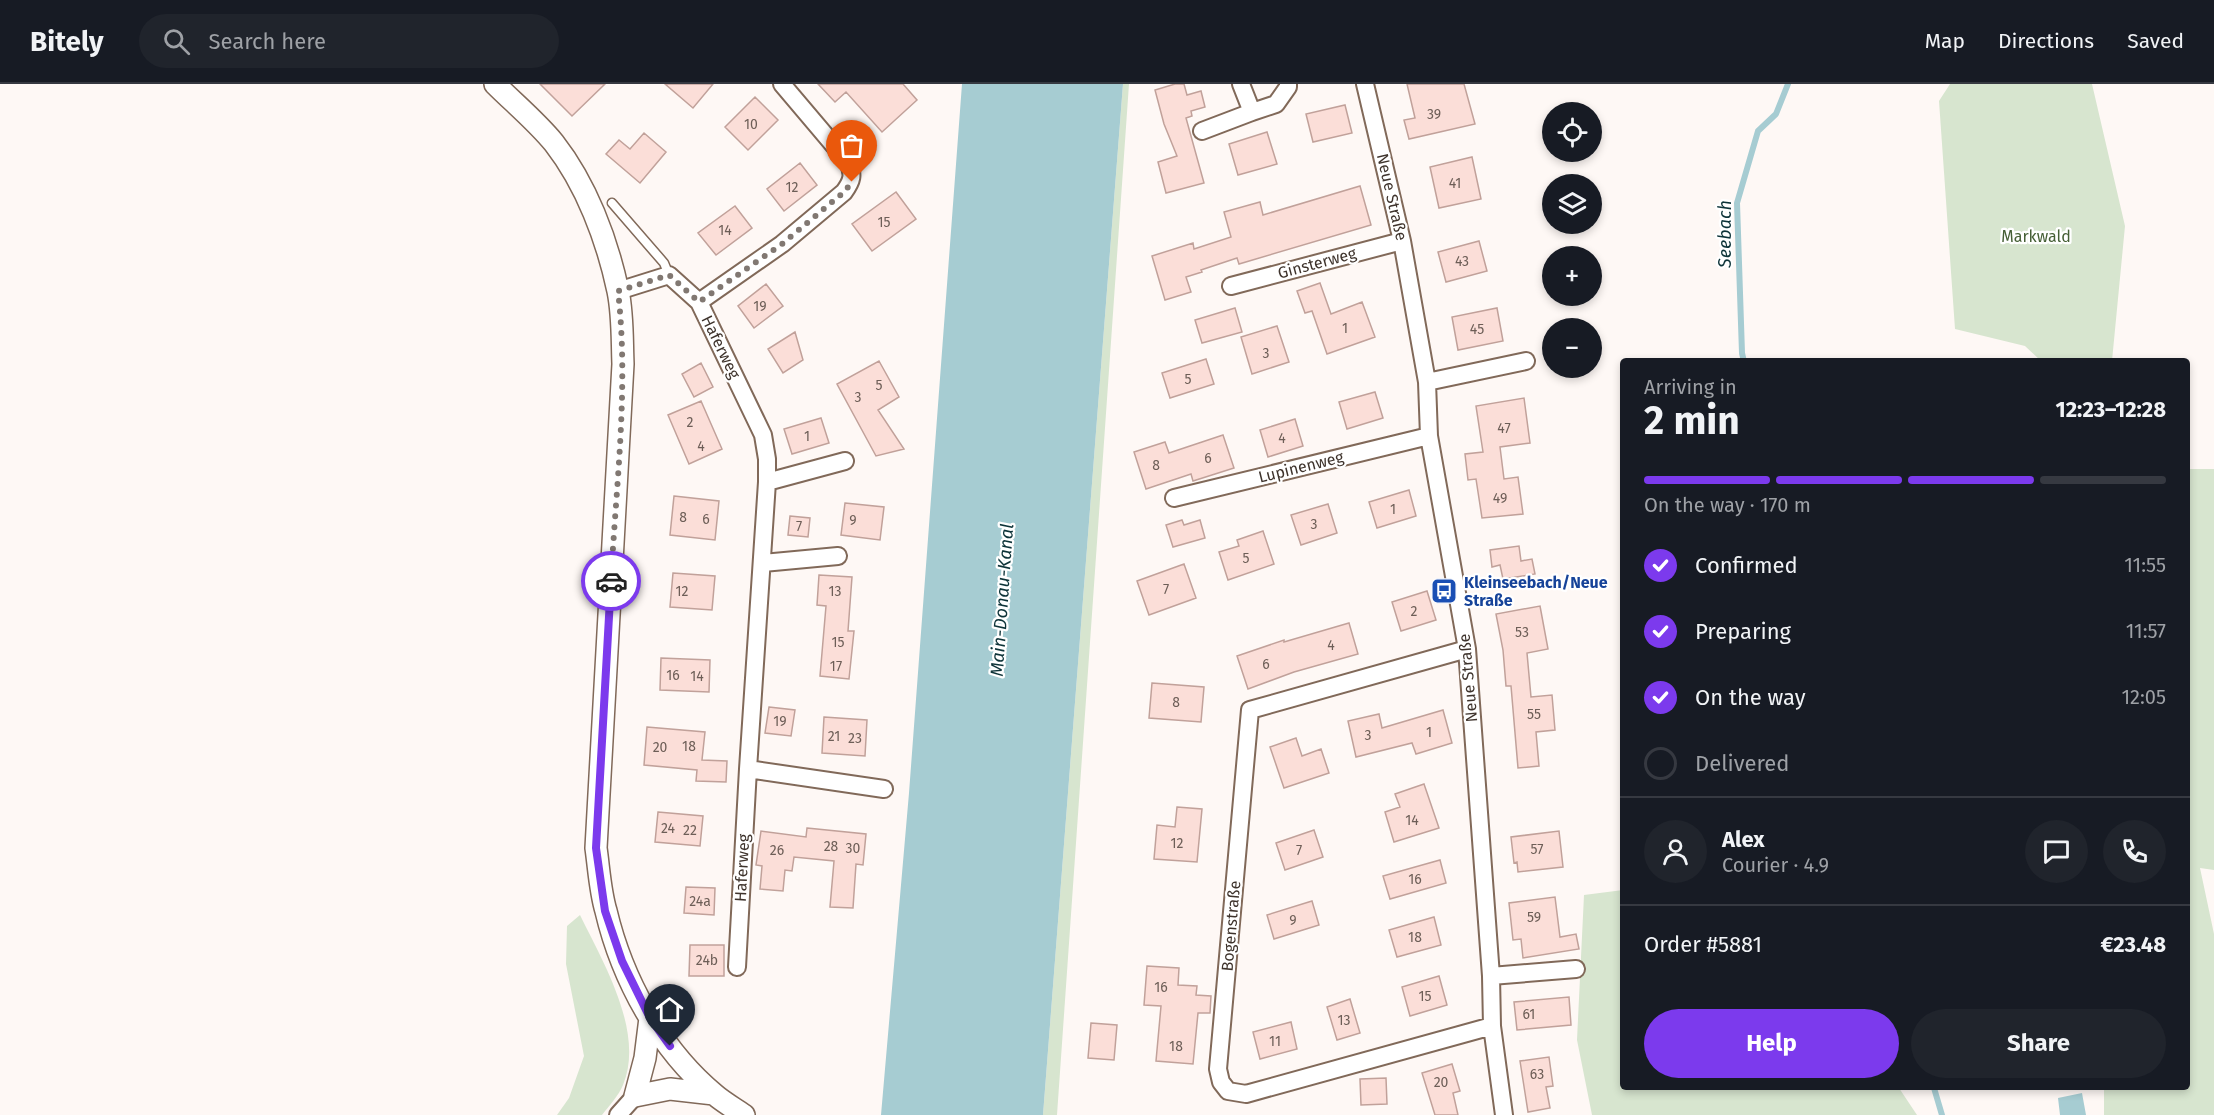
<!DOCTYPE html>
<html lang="en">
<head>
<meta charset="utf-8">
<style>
	:root { --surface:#171b24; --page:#20242c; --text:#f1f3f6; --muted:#9ea1a6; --line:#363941; --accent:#7c3aed }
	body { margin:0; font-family:"Fira Sans",sans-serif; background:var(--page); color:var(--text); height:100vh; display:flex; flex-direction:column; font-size:22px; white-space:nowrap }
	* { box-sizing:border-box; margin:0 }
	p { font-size:20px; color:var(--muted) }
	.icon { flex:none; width:33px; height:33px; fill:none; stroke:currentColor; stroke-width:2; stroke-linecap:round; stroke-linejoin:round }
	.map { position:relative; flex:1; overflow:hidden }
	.panel { position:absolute; left:1620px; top:274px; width:570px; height:732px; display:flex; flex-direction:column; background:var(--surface); border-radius:6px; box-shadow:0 3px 9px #0003 }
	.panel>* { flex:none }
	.tools { position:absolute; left:1542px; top:18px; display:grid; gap:12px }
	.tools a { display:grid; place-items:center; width:60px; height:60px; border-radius:50%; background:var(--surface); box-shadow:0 3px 9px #0003; font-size:30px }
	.pin { position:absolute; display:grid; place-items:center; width:51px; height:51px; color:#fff; margin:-62px -26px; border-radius:50% 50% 50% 0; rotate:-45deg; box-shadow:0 0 6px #0007 }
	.pin .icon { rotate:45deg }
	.courier { position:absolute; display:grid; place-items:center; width:60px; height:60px; margin:-30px; border:4px solid #7c3aed; border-radius:50%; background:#fff; color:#222; box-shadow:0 2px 8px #0007 }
	.overview em { font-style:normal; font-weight:700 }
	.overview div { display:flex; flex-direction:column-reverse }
	.overview { display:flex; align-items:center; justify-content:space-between; height:102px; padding:0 24px }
	h1 { font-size:39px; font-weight:700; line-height:45px }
	.bar { display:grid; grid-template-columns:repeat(4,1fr); gap:9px 6px; align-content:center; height:72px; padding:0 24px }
	.bar i { height:8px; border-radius:4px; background:var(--line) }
	.bar .current { background:var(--accent) }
	.bar p { grid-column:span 4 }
	.line { display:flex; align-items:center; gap:15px; padding:0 24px; border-top:2px solid var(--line) }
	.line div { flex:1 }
	.round { display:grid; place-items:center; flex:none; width:63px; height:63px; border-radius:32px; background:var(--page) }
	ol { padding:0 24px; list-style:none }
	li { display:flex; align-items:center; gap:18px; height:66px }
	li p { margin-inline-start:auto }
	li .icon { padding:6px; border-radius:50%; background:var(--accent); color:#fff; stroke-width:4 }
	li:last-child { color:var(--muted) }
	li i { width:33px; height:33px; border:3px solid var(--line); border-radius:50% }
	.action { display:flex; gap:12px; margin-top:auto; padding:12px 24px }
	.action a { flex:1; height:69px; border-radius:36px; background:var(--accent); color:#fff; font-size:24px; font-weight:700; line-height:69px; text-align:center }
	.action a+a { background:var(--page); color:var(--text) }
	header { display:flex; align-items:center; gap:36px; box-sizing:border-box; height:84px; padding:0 30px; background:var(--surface); border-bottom:2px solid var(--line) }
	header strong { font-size:28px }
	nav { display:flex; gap:33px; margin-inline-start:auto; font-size:21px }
	.search { width:420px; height:54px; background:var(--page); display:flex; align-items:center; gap:15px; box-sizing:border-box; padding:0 21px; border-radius:33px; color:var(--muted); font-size:22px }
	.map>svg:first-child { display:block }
	.green { fill:#d7e5cf }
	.water { fill:#a6ccd2 }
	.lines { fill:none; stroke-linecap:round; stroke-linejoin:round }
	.stream { stroke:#a6ccd2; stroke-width:6 }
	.building { fill:#fbded8; stroke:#c1a19a; stroke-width:1.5 }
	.service-casing { stroke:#816959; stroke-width:11 }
	.minor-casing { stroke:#816959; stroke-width:20 }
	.tertiary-casing { stroke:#816959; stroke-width:24 }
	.service { stroke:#fff; stroke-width:8 }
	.minor { stroke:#fff; stroke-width:16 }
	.tertiary { stroke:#fff; stroke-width:21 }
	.done { stroke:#817872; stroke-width:6; stroke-dasharray:0 10.8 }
	.route { stroke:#7c3aed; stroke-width:8 }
	.labels { text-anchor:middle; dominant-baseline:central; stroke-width:4.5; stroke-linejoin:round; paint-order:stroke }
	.number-label { font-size:14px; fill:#6d5e57 }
	.street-label { font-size:16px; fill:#3e332c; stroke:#fff }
	.park-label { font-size:16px; fill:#455f35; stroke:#fff }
	.transit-label { font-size:16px; font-weight:bold; fill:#164399; stroke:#fff; text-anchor:start }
	.water-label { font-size:18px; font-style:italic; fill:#0d3338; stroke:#fff }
</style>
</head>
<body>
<header>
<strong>Bitely</strong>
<div class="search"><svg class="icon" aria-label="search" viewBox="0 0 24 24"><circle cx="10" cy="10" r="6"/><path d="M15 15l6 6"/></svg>Search here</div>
<nav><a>Map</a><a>Directions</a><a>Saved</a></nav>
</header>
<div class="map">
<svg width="2214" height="1031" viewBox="0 0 2214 1031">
	<rect width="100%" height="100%" fill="#fef8f5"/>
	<path class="green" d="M1123,0h6l-72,1031h-14z
		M1950,0h142l33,142 -13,135h-71l-16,-15 -70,-17 -16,-228z
		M2187,385h27v401l-14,-2 14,66v181h-110v-27h83z
		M1623,806v198h276l18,27h-325l-15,-75 7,-145z
		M580,831c23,47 65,117 43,170 -4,10 -14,21 -21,30h-45l12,-17 15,-42 -18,-92 1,-38z"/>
	<path class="water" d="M962,0h161l-80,1031h-162l28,-322z
		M2082,1009l4,22h-26l-2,-17z"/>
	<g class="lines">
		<path class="stream" d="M1744,278l-2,-9 -5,-150 21,-72 18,-17 12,-30
			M1934,1004l8,27"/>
	</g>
	<path class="building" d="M540,0h65l-33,32z
		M665,0h48l-20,24z
		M818,0h85l14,16 -35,32 -36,-40 -11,10z
		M1175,0h9l3,11 14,-4 4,16 -14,4 1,5 -6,2 18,65 -38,10 -8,-31 19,-6 -13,-32 -9,-34z
		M1407,0h57l11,40 -66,15 -5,-19 11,-2z
		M755,13l23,23 -30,30 -23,-23z
		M1345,21l7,28 -39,9 -7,-28z
		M1267,48l10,32 -39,11 -9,-31z
		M644,49l22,19 -26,31 -34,-29 13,-14 11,9z
		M1472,73l9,42 -42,9 -9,-41z
		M800,79l17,22 -33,26 -17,-22z
		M1360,102l11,39 -132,39 -2,-6 -36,12 1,2 -16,5 5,15 -26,8 -13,-44 41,-13 1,6 37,-12 -7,-25 36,-10 3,13z
		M896,108l20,27 -44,32 -20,-27z
		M735,122l17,22 -36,27 -18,-22z
		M1479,157l8,30 -41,11 -8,-30z
		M1320,199l11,31 31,-12 13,35 -48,17 -15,-43 -7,2 -8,-22z
		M766,200l17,22 -29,22 -16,-22z
		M1235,224l7,24 -40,11 -7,-23z
		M1497,224l6,33 -45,9 -6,-33z
		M1277,242l12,36 -37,12 -11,-37z
		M795,248l8,28 -20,13 -15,-24z
		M1206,275l8,25 -44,14 -8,-25z
		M879,277l20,36 -21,13 26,39 -28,7 -39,-72z
		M701,279l12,24 -19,10 -12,-23z
		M1375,308l8,26 -36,11 -8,-27z
		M1524,314l6,45 -30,4 4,32 14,-2 5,37 -41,4 -6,-39 -8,1 -3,-26 18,-2 -7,-46z
		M701,317l21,48 -33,15 -21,-49z
		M821,334l8,25 -37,11 -8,-25z
		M1295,335l8,27 -35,11 -8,-27z
		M1223,351l11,33 -41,13 -2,-7 -45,15 -12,-37 31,-10 4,11z
		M1409,406l7,26 -39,12 -8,-26z
		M674,412l45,5 -4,39 -45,-5z
		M845,419l39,4 -4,33 -39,-5z
		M1328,420l9,29 -36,12 -10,-30z
		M790,432l20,2 -2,19 -20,-2z
		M1182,436l2,5 16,-5 5,18 -32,9 -7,-22z
		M1263,447l11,33 -46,16 -9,-28 20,-6 -2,-6z
		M1519,462l2,15 11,-2 3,15 -32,5 -3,-14 -8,2 -2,-17z
		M1184,480l12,34 -47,17 -12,-34z
		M673,489l42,3 -3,34 -42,-3z
		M819,491l33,2 -4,54h6l-5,48 -29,-3 6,-70 -9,-1z
		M1427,507l9,29 -35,11 -9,-29z
		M1540,522l8,43 -21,4 4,44 21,-2 3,35 -19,2 3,34 -21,2 -7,-82h-5l-3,-36 -7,-36z
		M1349,539l9,31 -64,18 -46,17 -11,-33 47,-16v2z
		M661,574l49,2 -1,32 -49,-2z
		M1152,599l52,4 -3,35 -52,-4z
		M769,623l26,3 -4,26 -26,-3z
		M1443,626l9,33 -36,11 -4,-11 -56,14 -8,-36 31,-7 3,14z
		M824,633l43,3 -2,36 -43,-3z
		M647,643l58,5 -3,28 25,1 -1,21 -30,-1 1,-11 -53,-5z
		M1296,654l6,18 19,-7 8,24 -45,15 -14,-41z
		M1424,700l15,44 -45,14 -9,-30 15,-5 -5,-13z
		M1177,723l25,2 -5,53 -43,-3 3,-34 18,2z
		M658,728l45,4 -3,30 -45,-4z
		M807,744l59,6 -3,31 -7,-1 -3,44 -23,-1 4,-46 -40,-4 -2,14 -7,-1 -2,21 -23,-2 2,-23 -6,-1 5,-34 45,6z
		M1314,746l9,27 -38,13 -9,-27z
		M1559,747l4,36 -45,5 -1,-10 -3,1 -3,-26z
		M1440,776l6,23 -56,16 -7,-23z
		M686,803l29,1 -1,27 -30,-2z
		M1555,813l5,40 16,-3 3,15 -56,9 -2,-19 -8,1 -4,-37z
		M1312,817l7,24 -45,14 -7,-24z
		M1434,833l7,28 -44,12 -8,-27z
		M690,861h34v31h-35z
		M1147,882l32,2 -1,17 19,1 -1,9 15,1 -1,17h-12l-5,51 -37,-3 5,-55 -17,-1z
		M1439,892l8,29 -37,11 -8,-29z
		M1569,913l2,28 -54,5 -3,-28z
		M1350,915l10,34 -23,7 -10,-33z
		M1291,938l6,27 -37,10 -7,-27z
		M1091,939l26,2 -3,35 -26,-2z
		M1549,973l4,29 -7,1 4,21 -22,4 -8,-51z
		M1452,980l8,27 -7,2 5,22h-23l-13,-42z
		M1386,994l1,26 -26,1 -1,-26z"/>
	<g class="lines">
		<g class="service-casing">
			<path id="service" d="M612,119l52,60 5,12"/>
		</g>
		<g class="minor-casing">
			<path id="minor" d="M1241,0l11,28 24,-8 12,-17v-3
				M1365,0l37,157 25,141 2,54 38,213 24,327 1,50 12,89
				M1202,47l50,-19
				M1231,202l171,-45
				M618,207l51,-16 30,27 64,133 4,24v23l-19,287 136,20
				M699,218l83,-58 62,-52c8,-11 10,-17 4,-30l-66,-78
				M1427,298l99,-21
				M767,398l78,-21
				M1174,414l255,-62
				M763,479l75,-7
				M1467,565l-217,61 -32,359 3,13 7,9 18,3 246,-68
				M737,883l11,-198
				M1491,892l85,-7
				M618,1031l17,-19"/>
		</g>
		<g class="tertiary-casing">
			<path id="tertiary" d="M495,0c19,19 42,38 59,59 32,41 53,96 64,148 5,24 4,49 5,73l-27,484c3,21 4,43 10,63 16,68 54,138 108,183 9,8 20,14 30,21
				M650,934l-5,40 -10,38 35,-7 44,5"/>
		</g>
		<use href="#service" class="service"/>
		<use href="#minor" class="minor"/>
		<use href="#tertiary" class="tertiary"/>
	</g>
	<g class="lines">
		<path class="done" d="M611,497c5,-96 18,-194 7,-290l51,-16 30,27 83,-58 62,-52 8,-10"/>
		<path class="route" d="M611,497l-15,267 9,63 17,50 28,57 20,28"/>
	</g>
	<defs>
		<g id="bus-square" transform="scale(1.35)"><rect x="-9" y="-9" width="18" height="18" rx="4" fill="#1a4fb4" stroke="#fff"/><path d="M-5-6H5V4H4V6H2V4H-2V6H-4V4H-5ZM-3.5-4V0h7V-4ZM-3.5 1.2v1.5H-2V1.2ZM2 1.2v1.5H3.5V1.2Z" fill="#fff"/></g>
	</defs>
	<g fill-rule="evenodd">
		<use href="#bus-square" x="1444" y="507"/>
	</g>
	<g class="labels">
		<g class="number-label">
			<text x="1434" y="30">39</text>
			<text x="751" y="40">10</text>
			<text x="1455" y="99">41</text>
			<text x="792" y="103">12</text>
			<text x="884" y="138">15</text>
			<text x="725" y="146">14</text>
			<text x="1462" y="177">43</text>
			<text x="760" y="222">19</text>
			<text x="1345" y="244">1</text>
			<text x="1477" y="245">45</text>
			<text x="1266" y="269">3</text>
			<text x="1188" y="295">5</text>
			<text x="879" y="301">5</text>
			<text x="858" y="313">3</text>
			<text x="690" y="338">2</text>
			<text x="1504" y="344">47</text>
			<text x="807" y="352">1</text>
			<text x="1282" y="354">4</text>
			<text x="701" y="362">4</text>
			<text x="1208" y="374">6</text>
			<text x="1156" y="381">8</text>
			<text x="1500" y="414">49</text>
			<text x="1393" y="425">1</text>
			<text x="683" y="433">8</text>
			<text x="706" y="435">6</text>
			<text x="853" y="436">9</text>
			<text x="1314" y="440">3</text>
			<text x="799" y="442">7</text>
			<text x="1246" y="474">5</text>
			<text x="1166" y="505">7</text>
			<text x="682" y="507">12</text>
			<text x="835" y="507">13</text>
			<text x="1414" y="527">2</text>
			<text x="1522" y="548">53</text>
			<text x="838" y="558">15</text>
			<text x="1331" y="561">4</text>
			<text x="1266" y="580">6</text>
			<text x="836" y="582">17</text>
			<text x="673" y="591">16</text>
			<text x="697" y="592">14</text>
			<text x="1176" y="618">8</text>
			<text x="1534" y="630">55</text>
			<text x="780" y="637">19</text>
			<text x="1429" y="648">1</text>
			<text x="1368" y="651">3</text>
			<text x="834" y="652">21</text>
			<text x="855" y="654">23</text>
			<text x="689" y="662">18</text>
			<text x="660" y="663">20</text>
			<text x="1412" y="736">14</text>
			<text x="668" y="744">24</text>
			<text x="690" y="746">22</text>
			<text x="1177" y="759">12</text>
			<text x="831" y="762">28</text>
			<text x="853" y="764">30</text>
			<text x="1537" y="765">57</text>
			<text x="777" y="766">26</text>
			<text x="1299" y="766">7</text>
			<text x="1415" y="795">16</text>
			<text x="700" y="817">24a</text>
			<text x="1534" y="833">59</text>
			<text x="1293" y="836">9</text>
			<text x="1415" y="853">18</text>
			<text x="707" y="876">24b</text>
			<text x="1161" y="903">16</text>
			<text x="1425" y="912">15</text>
			<text x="1529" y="930">61</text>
			<text x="1344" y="936">13</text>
			<text x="1275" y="957">11</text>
			<text x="1176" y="962">18</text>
			<text x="1537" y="990">63</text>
			<text x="1441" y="998">20</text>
		</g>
		<g class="street-label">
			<text transform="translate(1392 113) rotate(77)">Neue Straße</text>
			<text transform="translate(1317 179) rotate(-15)">Ginsterweg</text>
			<text transform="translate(721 263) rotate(64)">Haferweg</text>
			<text transform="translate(1301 383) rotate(-14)">Lupinenweg</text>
			<text transform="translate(1468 594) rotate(-95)">Neue Straße</text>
			<text transform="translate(742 784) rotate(-87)">Haferweg</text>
			<text transform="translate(1231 842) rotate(-85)">Bogenstraße</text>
		</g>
		<g class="park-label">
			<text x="2036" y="152">Markwald</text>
		</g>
		<g class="transit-label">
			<text x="1464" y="498">Kleinseebach/Neue<tspan x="1464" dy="18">Straße</tspan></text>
		</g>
		<g class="water-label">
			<text transform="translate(1725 150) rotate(-90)">Seebach</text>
			<text transform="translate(1002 516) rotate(-86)">Main-Donau-Kanal</text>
		</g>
	</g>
</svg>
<div class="tools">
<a><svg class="icon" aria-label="locate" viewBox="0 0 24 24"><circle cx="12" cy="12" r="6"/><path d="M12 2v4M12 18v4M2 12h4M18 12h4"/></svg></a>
<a><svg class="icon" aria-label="layers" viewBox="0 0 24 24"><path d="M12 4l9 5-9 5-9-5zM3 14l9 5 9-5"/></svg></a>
<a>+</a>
<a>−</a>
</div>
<div class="pin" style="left:852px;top:98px;background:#ea580c"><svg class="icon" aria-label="bag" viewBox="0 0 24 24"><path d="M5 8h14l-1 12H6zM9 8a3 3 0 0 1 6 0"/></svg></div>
<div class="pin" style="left:670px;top:962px;background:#1f2937"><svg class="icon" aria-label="home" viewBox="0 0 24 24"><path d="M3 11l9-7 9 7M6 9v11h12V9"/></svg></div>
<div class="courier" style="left:611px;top:497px"><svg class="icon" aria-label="car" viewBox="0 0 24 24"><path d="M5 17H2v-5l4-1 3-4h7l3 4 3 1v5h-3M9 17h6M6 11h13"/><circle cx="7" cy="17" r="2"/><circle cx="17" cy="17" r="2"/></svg></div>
<section class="panel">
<div class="overview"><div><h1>2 min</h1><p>Arriving in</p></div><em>12:23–12:28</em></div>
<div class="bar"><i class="current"></i><i class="current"></i><i class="current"></i><i></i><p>On the way · 170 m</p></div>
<ol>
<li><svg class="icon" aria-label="check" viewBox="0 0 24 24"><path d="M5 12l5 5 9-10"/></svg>Confirmed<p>11:55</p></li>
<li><svg class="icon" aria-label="check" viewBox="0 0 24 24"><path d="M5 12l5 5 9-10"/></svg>Preparing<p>11:57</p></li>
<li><svg class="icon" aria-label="check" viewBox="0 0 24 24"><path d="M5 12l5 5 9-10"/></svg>On the way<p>12:05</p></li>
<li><i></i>Delivered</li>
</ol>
<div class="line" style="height:108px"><a class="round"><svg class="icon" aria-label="person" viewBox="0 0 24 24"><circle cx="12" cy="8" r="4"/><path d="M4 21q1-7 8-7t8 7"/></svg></a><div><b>Alex</b><p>Courier · 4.9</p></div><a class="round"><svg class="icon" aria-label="chat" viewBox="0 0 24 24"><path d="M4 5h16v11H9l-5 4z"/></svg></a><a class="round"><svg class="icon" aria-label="phone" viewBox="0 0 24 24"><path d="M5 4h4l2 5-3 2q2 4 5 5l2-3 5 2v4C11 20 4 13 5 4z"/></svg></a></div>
<div class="line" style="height:78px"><div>Order #5881</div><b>€23.48</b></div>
<div class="action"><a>Help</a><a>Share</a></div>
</section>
</div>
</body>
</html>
